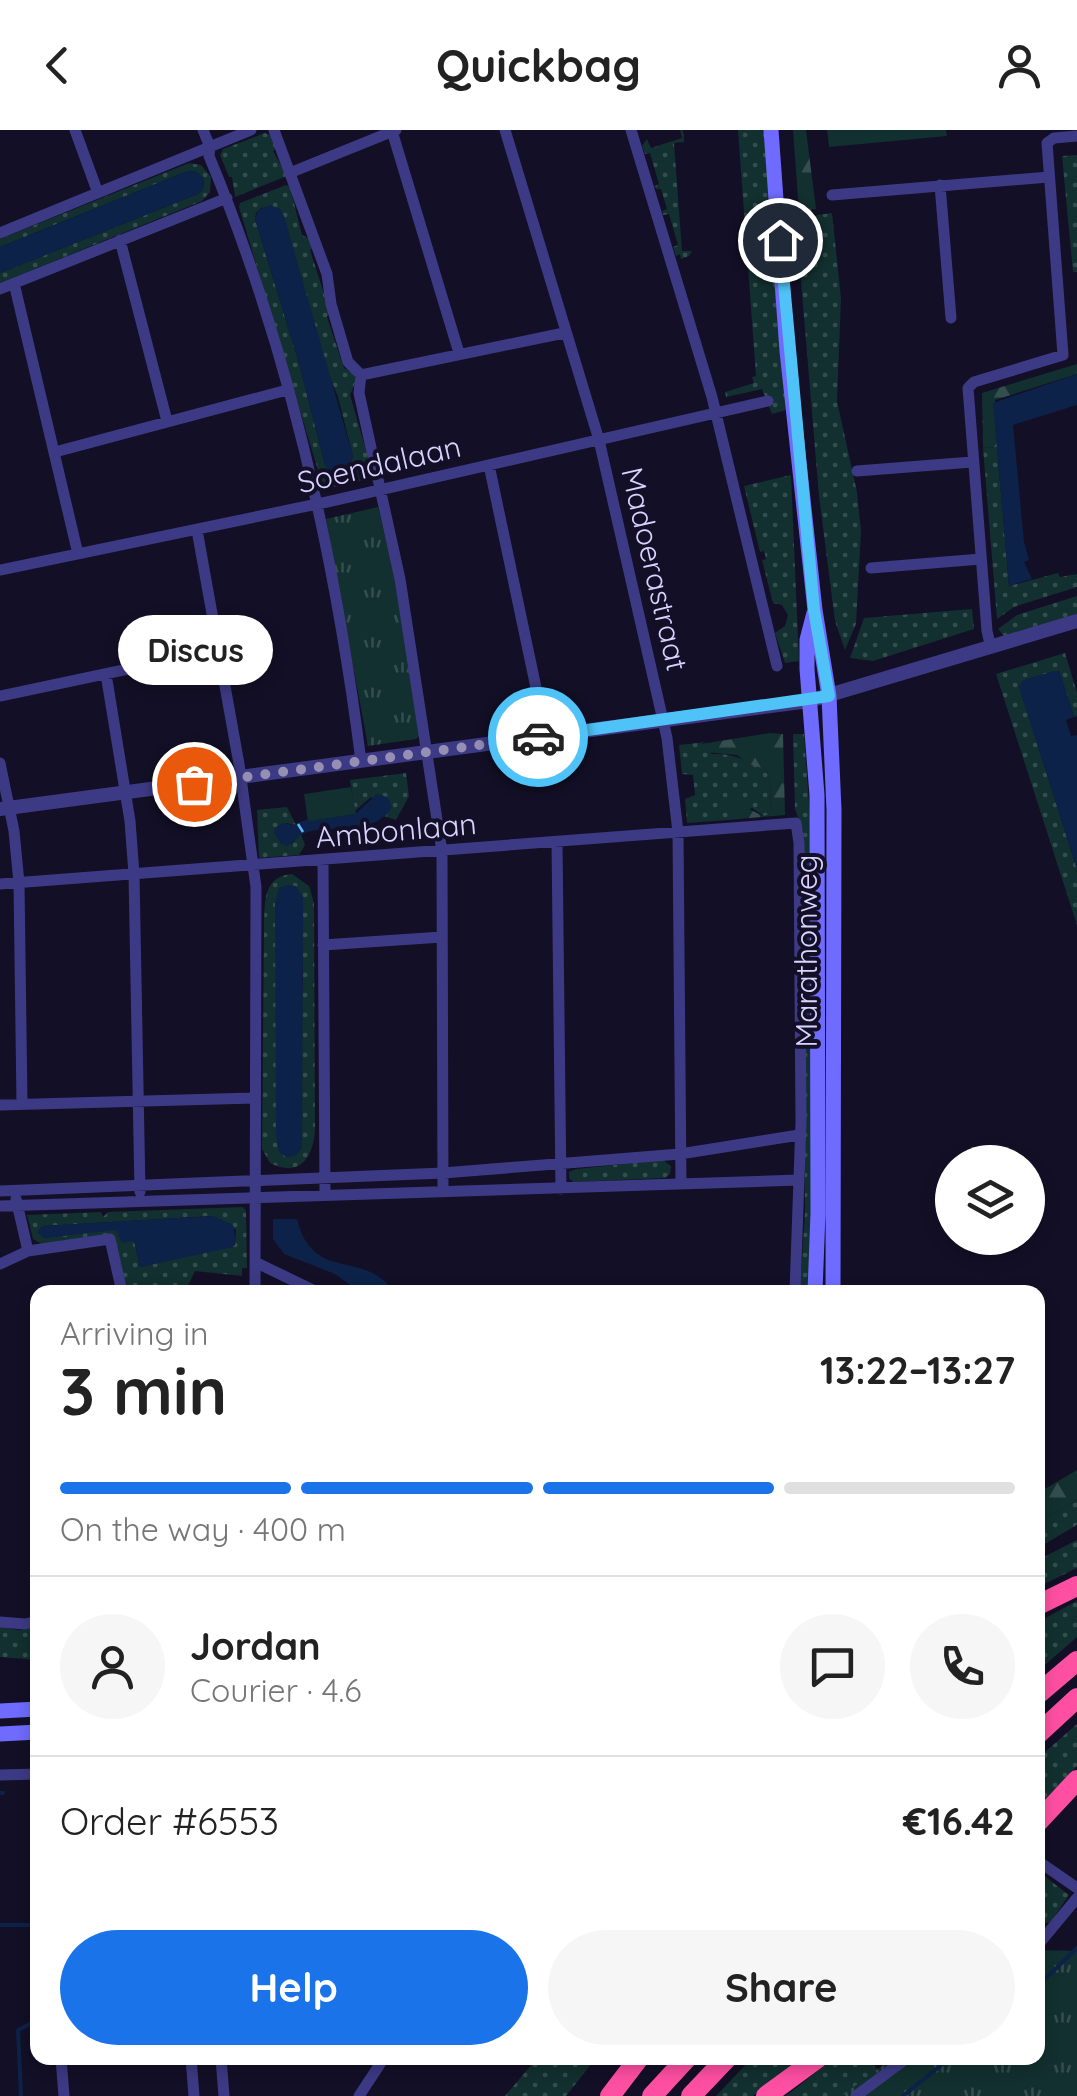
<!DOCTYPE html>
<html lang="en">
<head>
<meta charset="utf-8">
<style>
	:root { --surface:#fff; --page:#f6f6f6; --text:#222; --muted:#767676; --line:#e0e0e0; --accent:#1a73e8 }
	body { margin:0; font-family:Quicksand,sans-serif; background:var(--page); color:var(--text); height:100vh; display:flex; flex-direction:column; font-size:38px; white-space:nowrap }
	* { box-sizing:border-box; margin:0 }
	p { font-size:32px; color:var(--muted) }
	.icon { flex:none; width:55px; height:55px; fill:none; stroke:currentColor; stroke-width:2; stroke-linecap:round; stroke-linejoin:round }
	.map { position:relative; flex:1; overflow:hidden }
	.panel { position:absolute; left:30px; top:1155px; width:1015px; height:780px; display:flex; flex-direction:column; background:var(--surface); border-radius:20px; box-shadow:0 5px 15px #0003 }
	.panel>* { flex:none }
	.tools { position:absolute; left:935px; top:1015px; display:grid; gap:20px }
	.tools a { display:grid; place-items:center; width:110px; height:110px; border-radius:50%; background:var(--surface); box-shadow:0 5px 15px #0003; font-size:50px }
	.pin { position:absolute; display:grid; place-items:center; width:85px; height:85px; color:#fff; margin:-42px; border:5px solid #fff; border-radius:50%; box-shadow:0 2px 10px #0007 }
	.courier { position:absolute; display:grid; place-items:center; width:100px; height:100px; margin:-50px; border:8px solid #4fc3f7; border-radius:50%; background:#fff; color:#222; box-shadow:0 2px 12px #0007 }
	.bubble { position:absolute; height:70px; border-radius:35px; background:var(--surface); box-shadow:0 5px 15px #0003; font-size:32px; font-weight:700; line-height:70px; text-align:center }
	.summary em { font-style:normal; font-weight:700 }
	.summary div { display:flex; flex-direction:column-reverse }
	.summary { display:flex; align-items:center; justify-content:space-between; height:170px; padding:0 30px }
	h1 { font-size:65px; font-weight:700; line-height:75px }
	.bar { display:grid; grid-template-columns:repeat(4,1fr); gap:15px 10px; align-content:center; height:120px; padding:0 30px }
	.bar i { height:12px; border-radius:8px; background:var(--line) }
	.bar .active { background:var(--accent) }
	.bar p { grid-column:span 4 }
	.line { display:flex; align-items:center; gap:25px; padding:0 30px; border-top:2px solid var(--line) }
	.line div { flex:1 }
	.round { display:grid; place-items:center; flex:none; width:105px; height:105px; border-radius:52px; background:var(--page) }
	.cta { display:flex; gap:20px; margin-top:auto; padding:20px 30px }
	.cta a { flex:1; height:115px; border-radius:60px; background:var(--accent); color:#fff; font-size:40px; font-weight:700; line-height:115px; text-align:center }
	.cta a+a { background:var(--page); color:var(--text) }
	header { display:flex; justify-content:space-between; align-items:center; height:130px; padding:0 30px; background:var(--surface); font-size:45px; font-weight:700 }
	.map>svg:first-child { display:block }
	.grass { fill:url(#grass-dots); fill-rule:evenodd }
	.forest { fill:url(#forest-firs) }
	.park { fill:url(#park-tufts) }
	.garden { fill:#12302f }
	.water { fill:#0c2248 }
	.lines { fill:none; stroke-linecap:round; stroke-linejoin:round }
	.stream { stroke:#0c2248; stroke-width:4 }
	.ferry { stroke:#62b6ff; stroke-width:2.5; stroke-dasharray:12 10; stroke-linecap:butt }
	.minor { stroke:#3d3a85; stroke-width:11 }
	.tertiary { stroke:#3d3a85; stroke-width:14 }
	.secondary { stroke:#6f6bff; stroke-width:15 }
	.motorway { stroke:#ff4fa3; stroke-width:20 }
	.done { stroke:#948fb3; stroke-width:10; stroke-dasharray:0 18 }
	.route { stroke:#4fc3f7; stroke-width:12 }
	.labels { text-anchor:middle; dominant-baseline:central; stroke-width:8; stroke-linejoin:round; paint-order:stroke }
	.street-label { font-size:30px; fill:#d9d4ff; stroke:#130f26 }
</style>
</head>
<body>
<header><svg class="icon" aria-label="back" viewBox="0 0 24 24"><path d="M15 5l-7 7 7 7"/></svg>Quickbag<svg class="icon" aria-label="person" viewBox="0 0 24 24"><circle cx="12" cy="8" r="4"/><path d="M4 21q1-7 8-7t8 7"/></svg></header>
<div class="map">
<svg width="1077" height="1966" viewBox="0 0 1077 1966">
	<defs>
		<pattern id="grass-dots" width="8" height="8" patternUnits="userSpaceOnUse" patternTransform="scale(2.5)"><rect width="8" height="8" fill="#12302f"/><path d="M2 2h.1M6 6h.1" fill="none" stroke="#344d4e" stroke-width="1.8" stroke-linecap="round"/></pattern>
		<pattern id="forest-firs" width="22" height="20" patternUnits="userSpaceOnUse" patternTransform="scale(2.5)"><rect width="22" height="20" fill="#12302f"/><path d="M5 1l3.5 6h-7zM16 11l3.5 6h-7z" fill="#344d4e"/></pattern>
		<pattern id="park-tufts" width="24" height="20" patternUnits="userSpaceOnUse" patternTransform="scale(2.5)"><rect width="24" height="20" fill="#12302f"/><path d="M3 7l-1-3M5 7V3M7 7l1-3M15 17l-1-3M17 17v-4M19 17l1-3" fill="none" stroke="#344d4e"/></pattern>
	</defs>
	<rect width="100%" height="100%" fill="#130f26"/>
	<path class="grass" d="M680,0h3l1,12 -10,1 8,108h10l-3,5 -8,3 -1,-5 -4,2 -3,-9 5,-2 -9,-31 -6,1 -1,-4 5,-2 -6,-20h-5l-1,-3 4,-2 -9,-31 -5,1 -3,-8 5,-7 4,9 31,-10z
		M738,0h27l21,280 -14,4 -10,-25 -36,8 -1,-5 29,-9 -2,-6 4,-1z
		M265,3l5,2 6,14 -3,2 14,25 -52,21 -3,-20h-3l-9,-22 3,-6z
		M1077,25v117h-4l-11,-116z
		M189,33l12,2 10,12 -1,15 -8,9 -202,82v-10l198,-79 5,-5 1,-10 -7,-7 -9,-1 -188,76v-8z
		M286,55l4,2 12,48 10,5 2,7 -4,3 20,62 -3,5 17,51 10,6 2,7 -6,14 24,83 -50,11 -5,-2 -2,-20 -78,-260 1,-4zM262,77l76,190 15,59 -4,11 -8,5h-9l-7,-7 -26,-102 -44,-144 1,-6z
		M832,83l9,85 -4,103 20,91 4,39 -5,93 -11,26 -10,-29 -16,-125 -22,-263 20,-18z
		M997,317l12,139 49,-13 2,4 17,-3v13l-63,20 -17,12 -14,-171z
		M791,345l8,186 -14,2 -10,-30 10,-7 3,-11 -6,-10 -9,-2 -11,-43 4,-1 -2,-8 -4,1 -16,-66z
		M1077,466v18l-73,22 -6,-7 19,-14z
		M972,479l2,20 -101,32 -23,-3 14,-40z
		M1065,523l12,40v23l-3,1 -15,-46 -40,15 58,183v56l-81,-251z
		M793,604h11l6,84 2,392 -3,82h-9l5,-81 -2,-380 -8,-22z
		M706,612l-5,2 11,10c22,-1 35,7 54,15l5,14 -1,32 -6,1 -12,-8 -24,12 -41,3 -2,-24 10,-4 -2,-20 -11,-1 -3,-29z
		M406,643l3,23 -13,24 -12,-4 3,-1 -16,-18 -16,14 -5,-31z
		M287,677l9,18 -10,-2 5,21 10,-10 4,11 -6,10 -40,3 -2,-48z
		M292,744l17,12 5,17 1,227c-2,28 -15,48 -45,33l-8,-14 2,-222c1,-23 -2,-51 28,-53zM300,761l3,91 -26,164 -1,-103z
		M663,1030l8,6 -1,8 -5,4 -92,4 -4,-4v-6l7,-3z
		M243,1077l3,4 1,57h-5v8l-47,-5 -10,21h-58l-15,-58 -67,12 -12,-7 -6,-24 74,-3 2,5 5,-5zM213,1086l23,14 -1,15 -95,22 -6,-27 -18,-11 -72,9 -6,-7 5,-5z
		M1077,1370v25l-39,23v-26z
		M1077,1410v28l-39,19v-27z
		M1077,1471v36l-39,34v-49z
		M0,1497l19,3 18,-3v33l-37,-3z
		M1077,1594v42l-39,42v-50z
		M1038,1741l31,24 -19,28 -12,-2z
		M537,1928h59l-30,38h-61z
		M752,1928h52l-51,38h-37z
		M834,1928h37l-4,2 14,12 -32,24h-63z"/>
	<path class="forest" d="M793,0h13l10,79 -17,2z
		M1077,234v10l-82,26 2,47 -14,1 -1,-55z
		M770,603l13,1 2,81 -57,5v-14l7,-4 28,14 7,-1 1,-32 -5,-14 -17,-5 -12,-9 -33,-3 -3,-8z
		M1077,1340v30l-39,22v-29z"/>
	<path class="park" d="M378,377l16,68 25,161 -3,3 -48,7 -42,-227z
		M1038,1820l39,1v145h-236l52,-38h145z"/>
	<path class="garden" d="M827,0h119l1,6 -118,11z
		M351,657l5,27 -48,8 -4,-28z"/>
	<path class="water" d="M188,41l9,1 7,7 -1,10 -5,5 -198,79v-26z
		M270,75l10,4 4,7 69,240 -4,11 -8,5h-9l-7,-7 -26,-102 -44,-144 3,-9z
		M1077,244v31l-64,20 11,117 5,18 -5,2 8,17 -23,7 -16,-183z
		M1055,541l5,2 14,44 -8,3 5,16 6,-1v134l-58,-182 4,-7z
		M377,664l10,3 5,10c-19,30 -56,17 -85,25 -7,2 -13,9 -20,14l-6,-2 -7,-11 1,-5 8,-5 10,2 15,-6 1,2 46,-7z
		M287,755l9,1 7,12 -1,250 -7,8 -9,1 -7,-5 -3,-16 -1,-233 4,-15z
		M213,1086l20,9 3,15 -3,7 -93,20 -6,-26 -12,2 -6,-13 -72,8 -7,-6 6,-6z
		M273,1089h24c16,65 67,29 97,73h-34l-25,-18 -51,-20 -11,-15z"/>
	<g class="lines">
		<path class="stream" d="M0,1663h3
			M0,1795h33v4
			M35,1818l3,47
			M1038,1856l39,-38
			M21,1966l-3,-66 20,-10
			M903,1966l47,-38"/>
		<path class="ferry" d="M298,694l5,8"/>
		<path class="minor" d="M75,0l23,63
			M203,0l7,17 -1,9c80,192 126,400 152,605
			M274,0l53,144 4,30 17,58 13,13 -2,18 41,186 42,273 1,338
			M505,0l94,310 68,298 11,94 3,352
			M631,0l81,267 65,269
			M392,1l67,222
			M292,42l104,-42
			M940,55l11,133
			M832,65l217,-18
			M0,103l251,-103
			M120,110l47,181
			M14,153l64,271
			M0,159l227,-91
			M361,245l203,-42
			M55,322l232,-62
			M489,335l57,270
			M857,341l115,-9
			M197,400l42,234 17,123 -1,405
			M871,438l110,-9
			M0,440l327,-68 441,-101
			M991,518l-4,-17 -19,-243 6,-6 89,-27 -16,-212 7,-5 23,-2
			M106,544l24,147 4,53 6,318
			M0,566l218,-46
			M0,633l14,68 5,52 3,221
			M557,712l4,347
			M323,731l2,333
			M0,754l796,-61 3,20 2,279 -6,170
			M323,815l119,-8
			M0,975l254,-7
			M0,1061l443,-18 237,-19 119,-19
			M0,1076l799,-26
			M28,1121l82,-12 12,53
			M255,1132l62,30
			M0,1134l28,-13 -12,-52
			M0,1492l25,2 13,-3
			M0,1645l38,-1
			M1038,1731l39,27
			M1038,1815l39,-47
			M61,1928l3,38
			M191,1928l3,38
			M221,1928l3,38
			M359,1966l25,-38
			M856,1966l51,-38"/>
		<path class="tertiary" d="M0,679l809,-108 268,-80"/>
		<path class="secondary" d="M771,0l16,221 28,259 14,86 5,114 -1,482
			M814,483l-7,27v29l10,126 1,418 -3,79
			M0,1581l38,-2
			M0,1604l38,-2"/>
		<path class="motorway" d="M1038,1475l39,-19
			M1038,1564l39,-33
			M1038,1604l39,-36
			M1038,1692l39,-42
			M610,1966l29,-38
			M652,1966l35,-38
			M691,1966l36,-38
			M766,1966l52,-38"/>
	</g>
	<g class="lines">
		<path class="done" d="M194,654l344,-47"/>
		<path class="route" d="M538,607l291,-41 -15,-86 -34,-370"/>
	</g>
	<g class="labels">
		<g class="street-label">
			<text transform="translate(379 334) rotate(-13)">Soendalaan</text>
			<text transform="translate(655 439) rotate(77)">Madoerastraat</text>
			<text transform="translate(396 700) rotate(-5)">Ambonlaan</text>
			<text transform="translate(806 821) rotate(-90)">Marathonweg</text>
		</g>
	</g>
</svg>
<div class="tools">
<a><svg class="icon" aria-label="layers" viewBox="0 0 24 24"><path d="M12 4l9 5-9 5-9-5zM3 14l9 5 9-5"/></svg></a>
</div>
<div class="pin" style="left:194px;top:654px;background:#ea580c"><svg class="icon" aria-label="bag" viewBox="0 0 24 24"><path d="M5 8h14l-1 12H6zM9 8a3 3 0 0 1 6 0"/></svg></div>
<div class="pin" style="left:780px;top:110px;background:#1f2937"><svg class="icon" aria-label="home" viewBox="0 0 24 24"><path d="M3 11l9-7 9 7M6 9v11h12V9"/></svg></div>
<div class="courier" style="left:538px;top:607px"><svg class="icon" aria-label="car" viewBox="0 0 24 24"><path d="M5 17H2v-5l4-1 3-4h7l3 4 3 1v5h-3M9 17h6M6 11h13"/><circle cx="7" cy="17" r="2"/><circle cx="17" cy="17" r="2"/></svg></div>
<div class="bubble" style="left:118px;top:485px;width:155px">Discus</div>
<section class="panel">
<div class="summary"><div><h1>3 min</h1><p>Arriving in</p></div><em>13:22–13:27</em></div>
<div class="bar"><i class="active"></i><i class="active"></i><i class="active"></i><i></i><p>On the way · 400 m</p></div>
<div class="line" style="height:180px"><a class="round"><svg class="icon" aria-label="person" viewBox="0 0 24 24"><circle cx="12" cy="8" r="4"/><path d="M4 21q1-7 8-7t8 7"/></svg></a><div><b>Jordan</b><p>Courier · 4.6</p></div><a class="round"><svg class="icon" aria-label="chat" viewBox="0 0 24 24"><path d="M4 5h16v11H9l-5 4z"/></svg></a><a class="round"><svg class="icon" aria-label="phone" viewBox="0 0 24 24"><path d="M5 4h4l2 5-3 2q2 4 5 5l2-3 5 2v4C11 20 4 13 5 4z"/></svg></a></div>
<div class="line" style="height:130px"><div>Order #6553</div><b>€16.42</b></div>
<div class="cta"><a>Help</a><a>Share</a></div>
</section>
</div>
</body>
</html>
